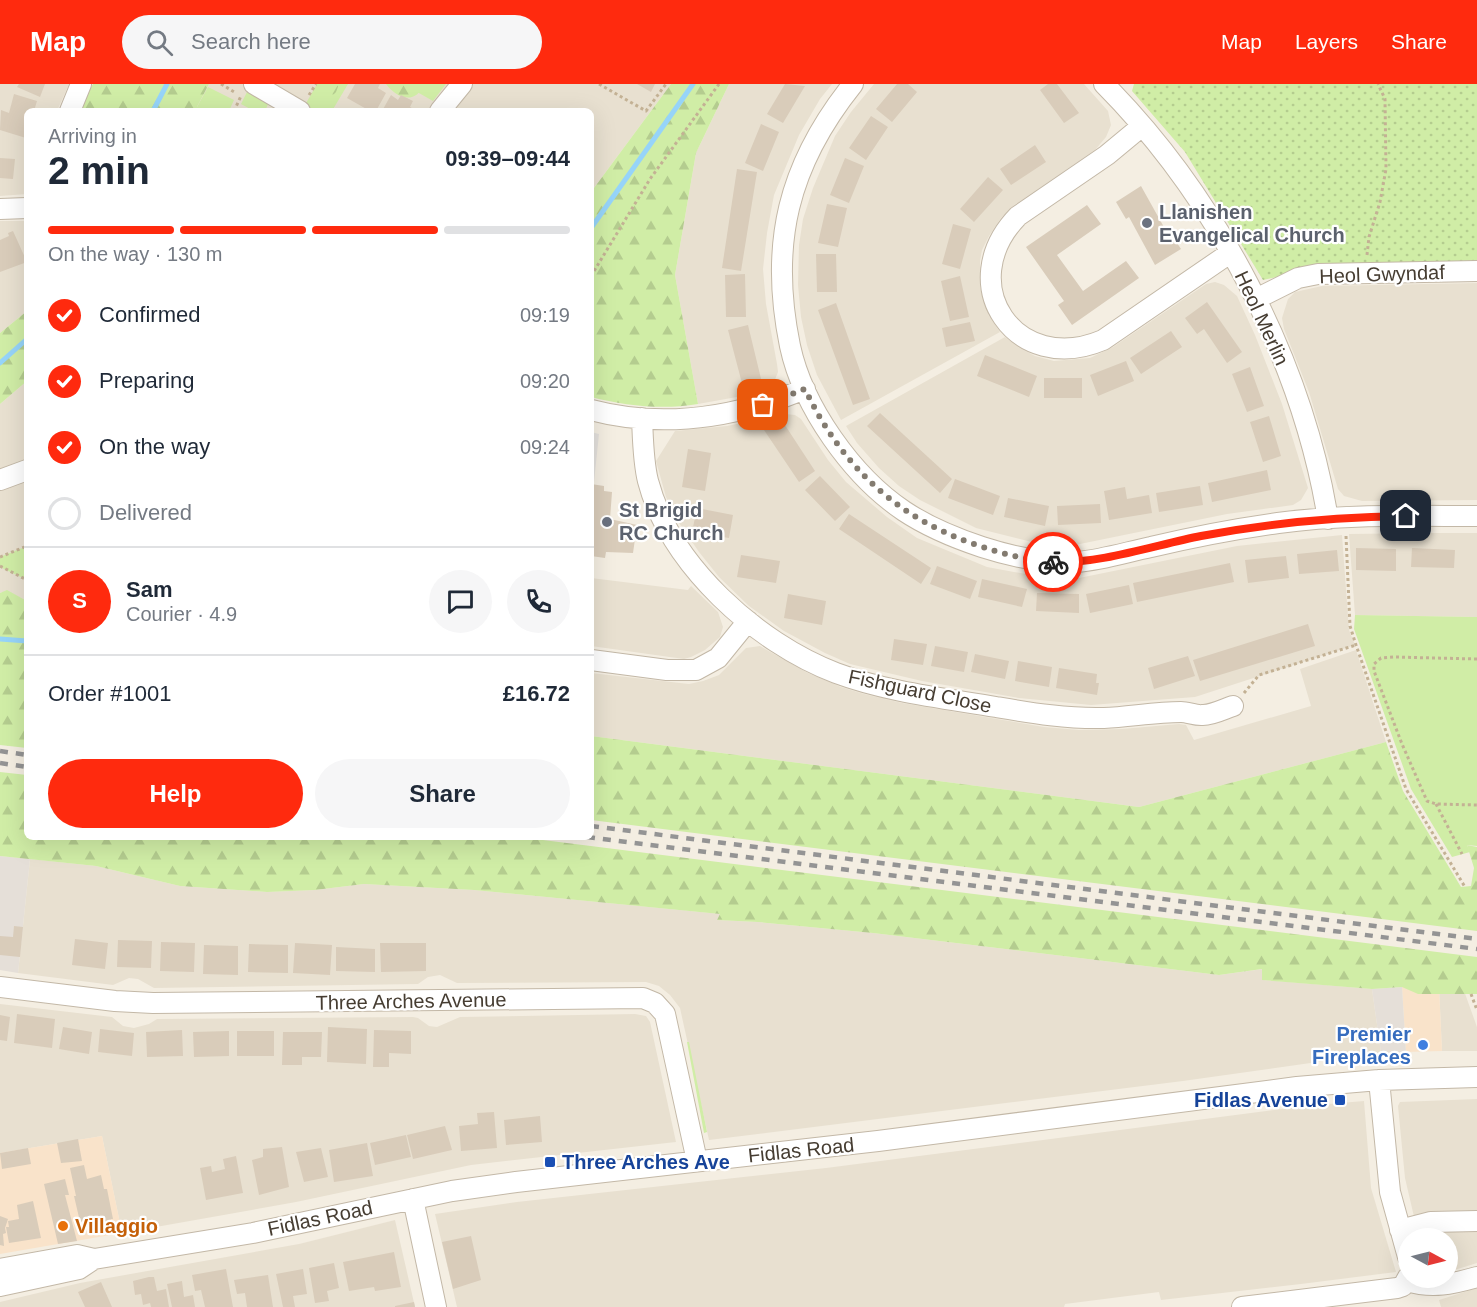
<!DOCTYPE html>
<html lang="en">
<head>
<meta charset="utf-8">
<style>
	:root { --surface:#fff; --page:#f6f6f7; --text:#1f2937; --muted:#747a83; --line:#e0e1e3; --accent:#ff2a0e }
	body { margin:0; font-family:Arial,sans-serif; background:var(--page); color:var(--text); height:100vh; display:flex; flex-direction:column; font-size:22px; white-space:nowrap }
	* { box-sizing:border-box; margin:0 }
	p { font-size:20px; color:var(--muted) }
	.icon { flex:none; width:33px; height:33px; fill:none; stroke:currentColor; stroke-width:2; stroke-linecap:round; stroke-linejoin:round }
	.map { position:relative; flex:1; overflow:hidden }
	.side { position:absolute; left:24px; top:24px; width:570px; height:732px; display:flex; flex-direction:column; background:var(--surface); border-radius:9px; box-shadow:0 6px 24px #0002 }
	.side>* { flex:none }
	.needle { width:39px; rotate:97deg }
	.buttons { position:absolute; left:1398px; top:1144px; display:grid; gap:12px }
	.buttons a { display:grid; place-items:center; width:60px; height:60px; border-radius:50%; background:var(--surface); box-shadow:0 6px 24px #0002; font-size:30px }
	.pin { position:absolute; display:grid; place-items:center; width:51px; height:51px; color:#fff; margin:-26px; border-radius:12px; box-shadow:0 3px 9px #0006 }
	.courier { position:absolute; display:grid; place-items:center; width:60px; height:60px; margin:-30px; border:4px solid #ff2a0e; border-radius:50%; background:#fff; color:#222; box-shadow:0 2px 8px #0007 }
	.overview em { font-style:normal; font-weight:800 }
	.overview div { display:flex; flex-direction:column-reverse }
	.overview { display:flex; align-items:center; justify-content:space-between; height:102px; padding:0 24px }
	h1 { font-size:39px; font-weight:800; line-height:45px }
	.bar { display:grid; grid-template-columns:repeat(4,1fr); gap:9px 6px; align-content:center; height:72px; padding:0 24px }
	.bar i { height:8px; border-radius:4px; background:var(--line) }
	.bar .current { background:var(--accent) }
	.bar p { grid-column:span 4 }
	.line { display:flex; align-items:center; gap:15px; padding:0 24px; border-top:2px solid var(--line) }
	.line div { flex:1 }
	.round { display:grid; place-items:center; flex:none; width:63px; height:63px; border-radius:32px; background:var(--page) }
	ol { padding:0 24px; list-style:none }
	li { display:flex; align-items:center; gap:18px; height:66px }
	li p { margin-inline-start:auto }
	li .icon { padding:6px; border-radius:50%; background:var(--accent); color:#fff; stroke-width:4 }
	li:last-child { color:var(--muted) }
	li i { width:33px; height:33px; border:3px solid var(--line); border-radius:50% }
	.button { display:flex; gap:12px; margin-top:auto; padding:12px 24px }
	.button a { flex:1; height:69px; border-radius:36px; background:var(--accent); color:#fff; font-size:24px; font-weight:800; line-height:69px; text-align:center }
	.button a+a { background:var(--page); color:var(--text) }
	header { display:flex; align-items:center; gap:36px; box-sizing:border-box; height:84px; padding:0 30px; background:var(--accent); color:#fff }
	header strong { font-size:28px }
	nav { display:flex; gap:33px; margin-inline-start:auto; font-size:21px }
	.search { width:420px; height:54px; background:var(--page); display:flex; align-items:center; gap:15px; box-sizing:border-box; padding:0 21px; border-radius:33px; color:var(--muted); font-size:22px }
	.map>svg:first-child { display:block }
	.residential { fill:#e8e0d0 }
	.commercial { fill:#f9e3ca }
	.industrial { fill:#e5dfd8 }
	.green { fill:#d0eda6 }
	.forest { fill:url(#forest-firs) }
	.park { fill:url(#park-dots) }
	.parking { fill:#e3e0dc }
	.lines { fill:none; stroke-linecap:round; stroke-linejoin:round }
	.stream { stroke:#96d4f9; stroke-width:5 }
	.building { fill:#d9ccba }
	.minor-casing { stroke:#c3b8a7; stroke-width:22 }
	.path { stroke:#c3b194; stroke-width:3; stroke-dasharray:3 3; stroke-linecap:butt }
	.minor { stroke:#fff; stroke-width:20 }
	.rail { stroke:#949494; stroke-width:4.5; stroke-dasharray:8 8; stroke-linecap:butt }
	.done { stroke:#837b70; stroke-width:6; stroke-dasharray:0 10.8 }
	.route { stroke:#ff2a0e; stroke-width:8 }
	.worship-dot { fill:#6b7280; stroke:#fff; stroke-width:2 }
	.shop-dot { fill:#3f7fe0; stroke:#fff; stroke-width:2 }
	.transit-dot { fill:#1a4fb4; stroke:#fff; stroke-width:2 }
	.food-dot { fill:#e8710a; stroke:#fff; stroke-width:2 }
	.labels { text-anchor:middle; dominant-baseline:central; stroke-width:4.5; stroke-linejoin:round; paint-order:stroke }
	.worship-label { font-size:20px; font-weight:bold; fill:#5b616d; stroke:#fff; text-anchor:start }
	.street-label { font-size:20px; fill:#463d32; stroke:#fff }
	.shop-label { font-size:20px; font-weight:bold; fill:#366cbe; stroke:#fff; text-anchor:end }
	.transit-label { font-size:20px; font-weight:bold; fill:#164399; stroke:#fff; text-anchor:end }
	.food-label { font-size:20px; font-weight:bold; fill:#c56008; stroke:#fff; text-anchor:start }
</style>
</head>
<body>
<header>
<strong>Map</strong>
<div class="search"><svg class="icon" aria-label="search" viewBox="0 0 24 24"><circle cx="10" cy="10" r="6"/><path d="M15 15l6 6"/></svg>Search here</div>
<nav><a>Map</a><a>Layers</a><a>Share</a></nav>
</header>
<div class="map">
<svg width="1477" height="1223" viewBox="0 0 1477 1223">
	<defs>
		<pattern id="forest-firs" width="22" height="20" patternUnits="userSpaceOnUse" patternTransform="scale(1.5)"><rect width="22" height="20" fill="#d0eda6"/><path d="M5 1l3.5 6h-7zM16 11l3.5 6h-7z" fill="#b4cc8f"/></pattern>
		<pattern id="park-dots" width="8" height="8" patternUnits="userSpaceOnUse" patternTransform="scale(1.5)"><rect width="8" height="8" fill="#d0eda6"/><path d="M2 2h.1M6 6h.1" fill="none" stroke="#b4cc8f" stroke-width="1.8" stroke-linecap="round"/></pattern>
	</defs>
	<rect width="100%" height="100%" fill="#f4eee2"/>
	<path class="residential" d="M0,0h69l-12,27h-30v83l-27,2z
		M209,0h462l-80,108v-81h-394v-4z
		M729,0h103l-12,15 -21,36 -25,60 -7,38 -4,36 3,35 11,60 1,8 -4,10 -6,7 -9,4 -61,11 -23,-129 21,-122z
		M874,0h210l24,27 3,14 -5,12 -11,13 -82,56 -12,12 -12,18 -7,14 -2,11v27l9,28 11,16 -159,88 -24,-45 -10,-30 -6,-28 -3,-32 1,-40 4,-26 10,-31 22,-52 16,-24z
		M0,137h27v90l-27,22z
		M1215,198l9,3 13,11 18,39 27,69 26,84 -7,12 -8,5 -66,9 -152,31 -39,-2 -60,-15 -56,-28 -21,-14 -20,-18 -22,-25 -11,-17 159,-89 13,10 17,9 19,5 36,-3 23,-11 93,-63z
		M1477,199v217l-115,1 -18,-5 -6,-7 -29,-97 -25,-63 -2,-11 6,-19 7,-7 27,-6z
		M27,297v220l-20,-10 -7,2v-189z
		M785,330l10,1 6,4 27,41 18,22 41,35 30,21 70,29 66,12 26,-1 158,-32 105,-11 7,95 6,15 -160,52 -104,8 -72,-7 -97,-17 -72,-17 -25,-11 -41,-22 -35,-25 -30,-29 -20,-25 -20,-29 -13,-26 -10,-36 19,-30 52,-5z
		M1427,449h50v84l-122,-2 -6,-81z
		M591,494l97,12 3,-4 27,26 5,15 -3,10 -15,13 -14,7 -7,2 -93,-13z
		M760,562l48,27 33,14 23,7 38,9 142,24 35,3 43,-1 57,-5 7,1 8,15 117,-34 -11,-37 56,-19 30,92 -247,65 -548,-71v-63l98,11 14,-3 16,-6 27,-27z
		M30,775l66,7 84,20 87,6 48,-2 49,-6 110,6 247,24 -4,6 41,2 115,11 346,42 44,-6v11l109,9 9,64 -198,28 -474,59 -29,-132 -10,-13 -11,-9 -13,-4 -189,1 -17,-8 -12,2 -10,7 -264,4 -16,-9 -9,-1 -16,7 -95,-12z
		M1439,903l24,1 14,39v24h-35z
		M0,920l112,13 11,9 11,2 15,-4 8,-5 256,-2 5,1 11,8 8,1 23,-10 175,-3 11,2 4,6 26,120 -205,23 -175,37 -174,31 -20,-97 -102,17z
		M1477,1015v118l-62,4 -10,-43 -7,-72 2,-4z
		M1364,1017l7,87 25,84 -95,12 -140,16 -2,-8 -94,12 -1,3h-607l-22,-93 82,-12 309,-34 479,-62z
		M395,1136l20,87h-415v-5l80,-19 219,-39z
		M1477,1141v38l-29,9v-33h-29l-2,-8z
		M1477,1204v19h-36l-2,-7z"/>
	<path class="commercial" d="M1402,903h37l3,64 -36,1z
		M102,1052l20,97 -122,21v-101z"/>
	<path class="industrial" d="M0,772l30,3 -12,114 -18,-3z
		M1402,903l4,65 -25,1 -9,-64z"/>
	<path class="green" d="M317,0h31l-16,27h-16l-11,-6z
		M403,0h43l-13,17z
		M208,3l26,13 -5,11h-32v-4z
		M248,6l21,12 -4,9h-11l-13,-7z
		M27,462v34l-25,-12 -2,-2v-9z
		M1355,531l122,2v229l-10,-1 3,7 -18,5 -41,-68 -57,-160z
		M687,958h2l18,90 -3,1z"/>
	<path class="forest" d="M93,0h116l-12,23v4h-117l5,-14z
		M320,0h19l-3,8 -6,6 -7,1 -6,-7z
		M386,0h38c-8,21 -27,15 -38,0z
		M671,0h58l-33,69 -21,122 23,129c-36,6 -72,2 -107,-7v-205z
		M27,227v70l-27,23v-71z
		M7,506l20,11v147l-27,-3v-152z
		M591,652l548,71 247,-65 17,49 58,96 10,-1 3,-18 -7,-23 10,2v84l-886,-111z
		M0,688l27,3v62h492l958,120v37h-59l-16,-7 -30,2 -110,-9v-11l-43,6 -346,-42 -115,-11 -41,-2 3,-6 -246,-24 -110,-6 -49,6 -48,2 -87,-6 -84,-20 -96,-10z"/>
	<path class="park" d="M1134,0h343v180l-183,9 -31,7 -78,-128 -53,-61z"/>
	<path class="parking" d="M591,348l8,2 -5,48h-3z"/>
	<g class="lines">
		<path class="stream" d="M153,27l14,-27
			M591,144l102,-144
			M0,279l27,-24
			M0,555l27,2"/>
	</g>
	<path class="building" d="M19,0h26l-5,13 -23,-10z
		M355,0h25l-2,4 8,5 -10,18h-6l-23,-13z
		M637,0h18l-4,8z
		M785,0l20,2 -22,37 -16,-9z
		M897,0h11l9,8 -25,30 -16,-13z
		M1048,0h9l22,29 -15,10 -24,-33z
		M14,10l23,7 -3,10h-7l-1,27 -26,-8 1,-20 8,3z
		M391,11l7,5 3,-5 12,6 -3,6 7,4h-35z
		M871,32l17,11 -22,33 -17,-12z
		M761,40l18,8 -16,39 -18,-8z
		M1035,61l11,17 -35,23 -11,-16z
		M0,74l15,1 -2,20 -13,-1z
		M845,74l19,8 -15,37 -19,-8z
		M737,85l20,3 -16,99 -19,-3z
		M988,93l15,13 -29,32 -14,-13z
		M1141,102l24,43 2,-1 14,21 -26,16 -26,-48 -3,2 -10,-17z
		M827,120l20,4 -9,39 -20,-4z
		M1087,121l14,19 -44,31 26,36 43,-30 13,17 -67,47 -14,-20 6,-4 -38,-54z
		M953,140l18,5 -11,40 -18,-5z
		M13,147l14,31 -27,10v-32l9,-4 -1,-3z
		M816,170h20l1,38h-20z
		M745,190l1,43h-20l-1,-42z
		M960,192l9,41 -19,4 -9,-40z
		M1207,218l35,50 -15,11 -23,-34 -7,5 -12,-16z
		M836,219l34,96 -17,6 -35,-95z
		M970,238l5,19 -29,6 -4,-19z
		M748,241l15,62 -19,4 -16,-61z
		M1171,247l11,16 -41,27 -11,-16z
		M985,271l52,21 -8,21 -52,-21z
		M1126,277l8,20 -36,15 -8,-21z
		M1250,283l14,39 -17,6 -15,-38z
		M1044,294h38v20h-38z
		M880,329l72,66 -12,14 -73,-67z
		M1269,332l12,40 -18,6 -13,-40z
		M781,335l34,52 -16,11 -35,-52z
		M688,365l23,4 -6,38 -23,-4z
		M1267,386l4,20 -59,12 -4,-19z
		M820,392l30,31 -15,14 -30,-31z
		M955,395l45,17 -7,19 -45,-17z
		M591,400l13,2v5l8,1 -2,27 27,6 -4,28 -27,-1 -1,6 -14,-2z
		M1200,402l3,19 -44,7 -3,-19z
		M1125,403l2,12 22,-4 3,18 -43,7 -5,-29z
		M1008,414l41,8 -4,20 -41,-9z
		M1100,420l1,19 -43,2 -1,-19z
		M697,424l36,7 -4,23 -37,-6z
		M849,430l82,54 -10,16 -82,-55z
		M1356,464l40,1v22l-40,-1z
		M1412,464l43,2 -1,18 -43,-1z
		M1337,466l2,21 -40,3 -2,-20z
		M741,471l39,6 -4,22 -39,-6z
		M1286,472l3,22 -41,5 -3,-23z
		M1230,479l4,19 -97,20 -4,-19z
		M937,482l40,15 -7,18 -40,-15z
		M982,495l45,10 -5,18 -44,-10z
		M1129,501l4,19 -43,9 -4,-19z
		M1037,509l42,1v19l-43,-2z
		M788,510l38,7 -4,24 -38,-7z
		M1308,540l7,22 -115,35 -7,-21z
		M894,555l33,5 -4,21 -32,-5z
		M935,562l33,6 -4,20 -33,-6z
		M975,570l34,7 -4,18 -34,-7z
		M1188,572l7,20 -41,13 -6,-21z
		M1018,577l34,6 -3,20 -34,-6z
		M1059,584l38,6 -1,9h3l-2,12 -41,-7z
		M14,842l9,1 -3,30 -20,-2v-19l13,1z
		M75,855l33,4 -3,26 -33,-4z
		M118,856l34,1 -1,27 -34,-1z
		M161,858l34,1 -1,29 -34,-1z
		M295,859l37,2 -2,30 -37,-2z
		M380,859h46v28l-45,1z
		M249,860l39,1v28l-40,-1z
		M204,861l34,1v29l-35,-1z
		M336,863l39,2v23l-39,-1z
		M17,930l38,5 -3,29 -38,-5z
		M0,931l10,2 -3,24 -7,-1z
		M63,943l29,5 -3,22 -30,-5z
		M328,943l39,2 -1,35 -39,-2z
		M100,945l34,4 -2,23 -34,-4z
		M182,946l1,26 -36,1 -1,-25z
		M374,946l37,1v23l-22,-1v14h-16z
		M229,947v25l-35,1 -1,-25z
		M237,947h37v25h-37z
		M283,948h39l-1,25h-19v8h-20z
		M1347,1012v5l-13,2v-6z
		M494,1028l3,36 -36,3 -2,-25 19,-2 -1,-11z
		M540,1032l2,26 -36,3 -2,-25z
		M445,1042l7,24 -39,9 -6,-24z
		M406,1051l5,22 -36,8 -5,-22z
		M78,1055l4,22 -21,2 -4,-20z
		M367,1059l6,33 -39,6 -5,-32z
		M282,1063l7,40 -30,8 -7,-35 11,-3v-8z
		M28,1064l3,16 -29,5 -2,-16z
		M321,1064l7,29 -24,5 -8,-30z
		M236,1072l7,37 -37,7 -6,-32 11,-2 1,6 13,-3 -2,-10z
		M84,1081l3,14 14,-4 3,14h3l6,30h-2v2l-18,2v2l-9,2 -1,-2 -2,1 -7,-30h2l-6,-28z
		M65,1095l4,16h-4l12,46 -19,3 -14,-60z
		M33,1117l8,37 -32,5 -3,-16h3l-1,-6 11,-2 -2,-14z
		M0,1132l8,3 -3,9 1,5 -3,1 1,12 -4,-1z
		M471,1152l10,44 -28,9 -11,-47z
		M394,1168l7,35 -26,4 -1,-4 -25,4 -6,-29z
		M334,1179l5,25 -12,3 2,10 -14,2 -6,-35z
		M226,1185l7,38h-28l-4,-17 -6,1 -3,-16z
		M303,1185l4,25 -14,2 2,11h-12l-7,-33z
		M268,1191l5,32h-26l-2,-14 -8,1 -3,-14z
		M149,1193h5l3,14 9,-2 3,18h-18l-1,-4 -7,2 -2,-11 -6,1 -2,-14z
		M182,1197l2,16 9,-2 2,12h-23l-5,-23z
		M101,1198l11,25h-27l-7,-15z
		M414,1218l1,5h-20v-1z"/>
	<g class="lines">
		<g class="minor-casing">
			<path id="minor" d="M254,0l46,27
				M853,0c-65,81 -84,160 -63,262 13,61 62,130 114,165 24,16 51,27 78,36 31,10 62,17 95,15 25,-2 50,-10 74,-15 42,-10 84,-18 127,-24 66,-9 133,-7 199,-7
				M1104,0c113,114 198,276 224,435
				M70,27l11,-27
				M440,27l22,-27
				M1142,42l-35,29 -89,61c-66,68 -2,161 85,124l127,-87
				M0,125l27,-1
				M1256,215l42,-21 20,-4 159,-3
				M591,326c72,19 146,7 214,-21
				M642,334c1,21 1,43 6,63 22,84 109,162 188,192 51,19 106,25 160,34 36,6 71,12 108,11 25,-1 51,-6 77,-6 7,0 15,4 22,3 10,0 21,-6 30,-9
				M0,396l27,-10
				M591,576l76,10h29l22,-12 30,-37
				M0,903l115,14 38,2 490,-5 12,5 10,11 32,147
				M1379,996l11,112 18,65
				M413,1115l23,108
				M1400,1146l31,-8 46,-1
				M0,1185l77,-14 17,4 159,-26 199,-42 64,-9 362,-41 419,-54 82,-7 98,-3
				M1407,1197c26,8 45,3 70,-4
				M0,1202l79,-17 15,-10
				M1242,1223l155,-19 6,-2 5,-9"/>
		</g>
		<path class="path" d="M221,0l15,9
			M599,0l47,27 20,-27
			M309,11l7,-11
			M234,27l7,-15
			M1367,171l2,-18 11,-35 6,-33 -1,-70 -7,-15
			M591,192l59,-97 69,-95
			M1346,452l4,90 6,19 50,144 59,98
			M0,473l27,-11
			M0,482l27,14
			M1477,575l-83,-2 -13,1 -7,6v7l28,73 25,57 9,3 41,1
			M1244,609l15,-18 97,-30
			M1436,720l26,50
			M1471,910l6,16"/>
		<use href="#minor" class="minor"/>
		<path class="rail" d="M0,667l27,4
			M0,679l27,4
			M591,742l886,113
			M587,753l890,112"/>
	</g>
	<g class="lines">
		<path class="done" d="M763,321l42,-16c36,76 91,129 172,156 25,9 50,15 76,17"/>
		<path class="route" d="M1053,478c47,2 102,-17 148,-26 68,-13 135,-19 205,-20"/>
	</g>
	<g class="worship-dot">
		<circle cx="1147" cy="139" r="6"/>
		<circle cx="607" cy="438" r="6"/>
	</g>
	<circle class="shop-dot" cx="1423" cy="961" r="6"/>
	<g class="transit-dot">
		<rect x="1334" y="1010" width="12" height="12" rx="3"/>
		<rect x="544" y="1072" width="12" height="12" rx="3"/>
	</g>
	<circle class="food-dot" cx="63" cy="1142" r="6"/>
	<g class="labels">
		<g class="worship-label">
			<text x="1159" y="128">Llanishen<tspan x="1159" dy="23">Evangelical Church</tspan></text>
			<text x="619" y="426">St Brigid<tspan x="619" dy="23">RC Church</tspan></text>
		</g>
		<g class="street-label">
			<text transform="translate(1382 190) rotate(-2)">Heol Gwyndaf</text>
			<text transform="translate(1262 234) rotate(65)">Heol Merlin</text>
			<text transform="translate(920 607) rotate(12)">Fishguard Close</text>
			<text transform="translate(411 917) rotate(-1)">Three Arches Avenue</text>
			<text transform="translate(801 1066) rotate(-6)">Fidlas Road</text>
			<text transform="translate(320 1134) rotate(-12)">Fidlas Road</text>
		</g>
		<g class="shop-label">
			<text x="1411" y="950">Premier<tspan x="1411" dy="23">Fireplaces</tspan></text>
		</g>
		<g class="transit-label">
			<text x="1328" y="1016">Fidlas Avenue</text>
			<text x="562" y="1078" text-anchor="start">Three Arches Ave</text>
		</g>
		<g class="food-label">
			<text x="75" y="1142">Villaggio</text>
		</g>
	</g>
</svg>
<div class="buttons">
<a><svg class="needle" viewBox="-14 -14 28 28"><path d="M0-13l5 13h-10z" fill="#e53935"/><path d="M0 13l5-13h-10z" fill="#747a83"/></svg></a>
</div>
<div class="pin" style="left:763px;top:321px;background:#ea580c"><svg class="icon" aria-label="bag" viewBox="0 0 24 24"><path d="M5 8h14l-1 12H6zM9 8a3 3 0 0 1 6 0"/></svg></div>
<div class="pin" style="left:1406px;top:432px;background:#1f2937"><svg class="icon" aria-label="home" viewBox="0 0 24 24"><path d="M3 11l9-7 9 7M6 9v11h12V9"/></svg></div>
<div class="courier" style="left:1053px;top:478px"><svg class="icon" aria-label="bike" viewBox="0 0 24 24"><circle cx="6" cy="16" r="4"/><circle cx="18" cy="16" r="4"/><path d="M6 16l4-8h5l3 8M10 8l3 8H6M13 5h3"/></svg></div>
<section class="side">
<div class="overview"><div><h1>2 min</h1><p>Arriving in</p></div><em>09:39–09:44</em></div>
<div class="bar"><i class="current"></i><i class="current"></i><i class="current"></i><i></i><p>On the way · 130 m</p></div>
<ol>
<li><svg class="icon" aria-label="check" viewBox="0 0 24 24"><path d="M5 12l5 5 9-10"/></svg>Confirmed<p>09:19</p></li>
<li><svg class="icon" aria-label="check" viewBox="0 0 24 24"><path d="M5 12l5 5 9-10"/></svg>Preparing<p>09:20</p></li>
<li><svg class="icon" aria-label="check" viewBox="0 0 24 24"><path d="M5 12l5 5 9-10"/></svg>On the way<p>09:24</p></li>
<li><i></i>Delivered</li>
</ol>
<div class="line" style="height:108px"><b class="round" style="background:var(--accent);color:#fff">S</b><div><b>Sam</b><p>Courier · 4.9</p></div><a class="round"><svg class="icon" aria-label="chat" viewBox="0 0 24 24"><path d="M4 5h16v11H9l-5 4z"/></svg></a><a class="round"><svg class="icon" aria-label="phone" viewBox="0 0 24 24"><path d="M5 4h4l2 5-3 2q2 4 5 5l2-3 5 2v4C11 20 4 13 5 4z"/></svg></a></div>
<div class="line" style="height:78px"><div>Order #1001</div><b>£16.72</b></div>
<div class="button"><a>Help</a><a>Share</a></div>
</section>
</div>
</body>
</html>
